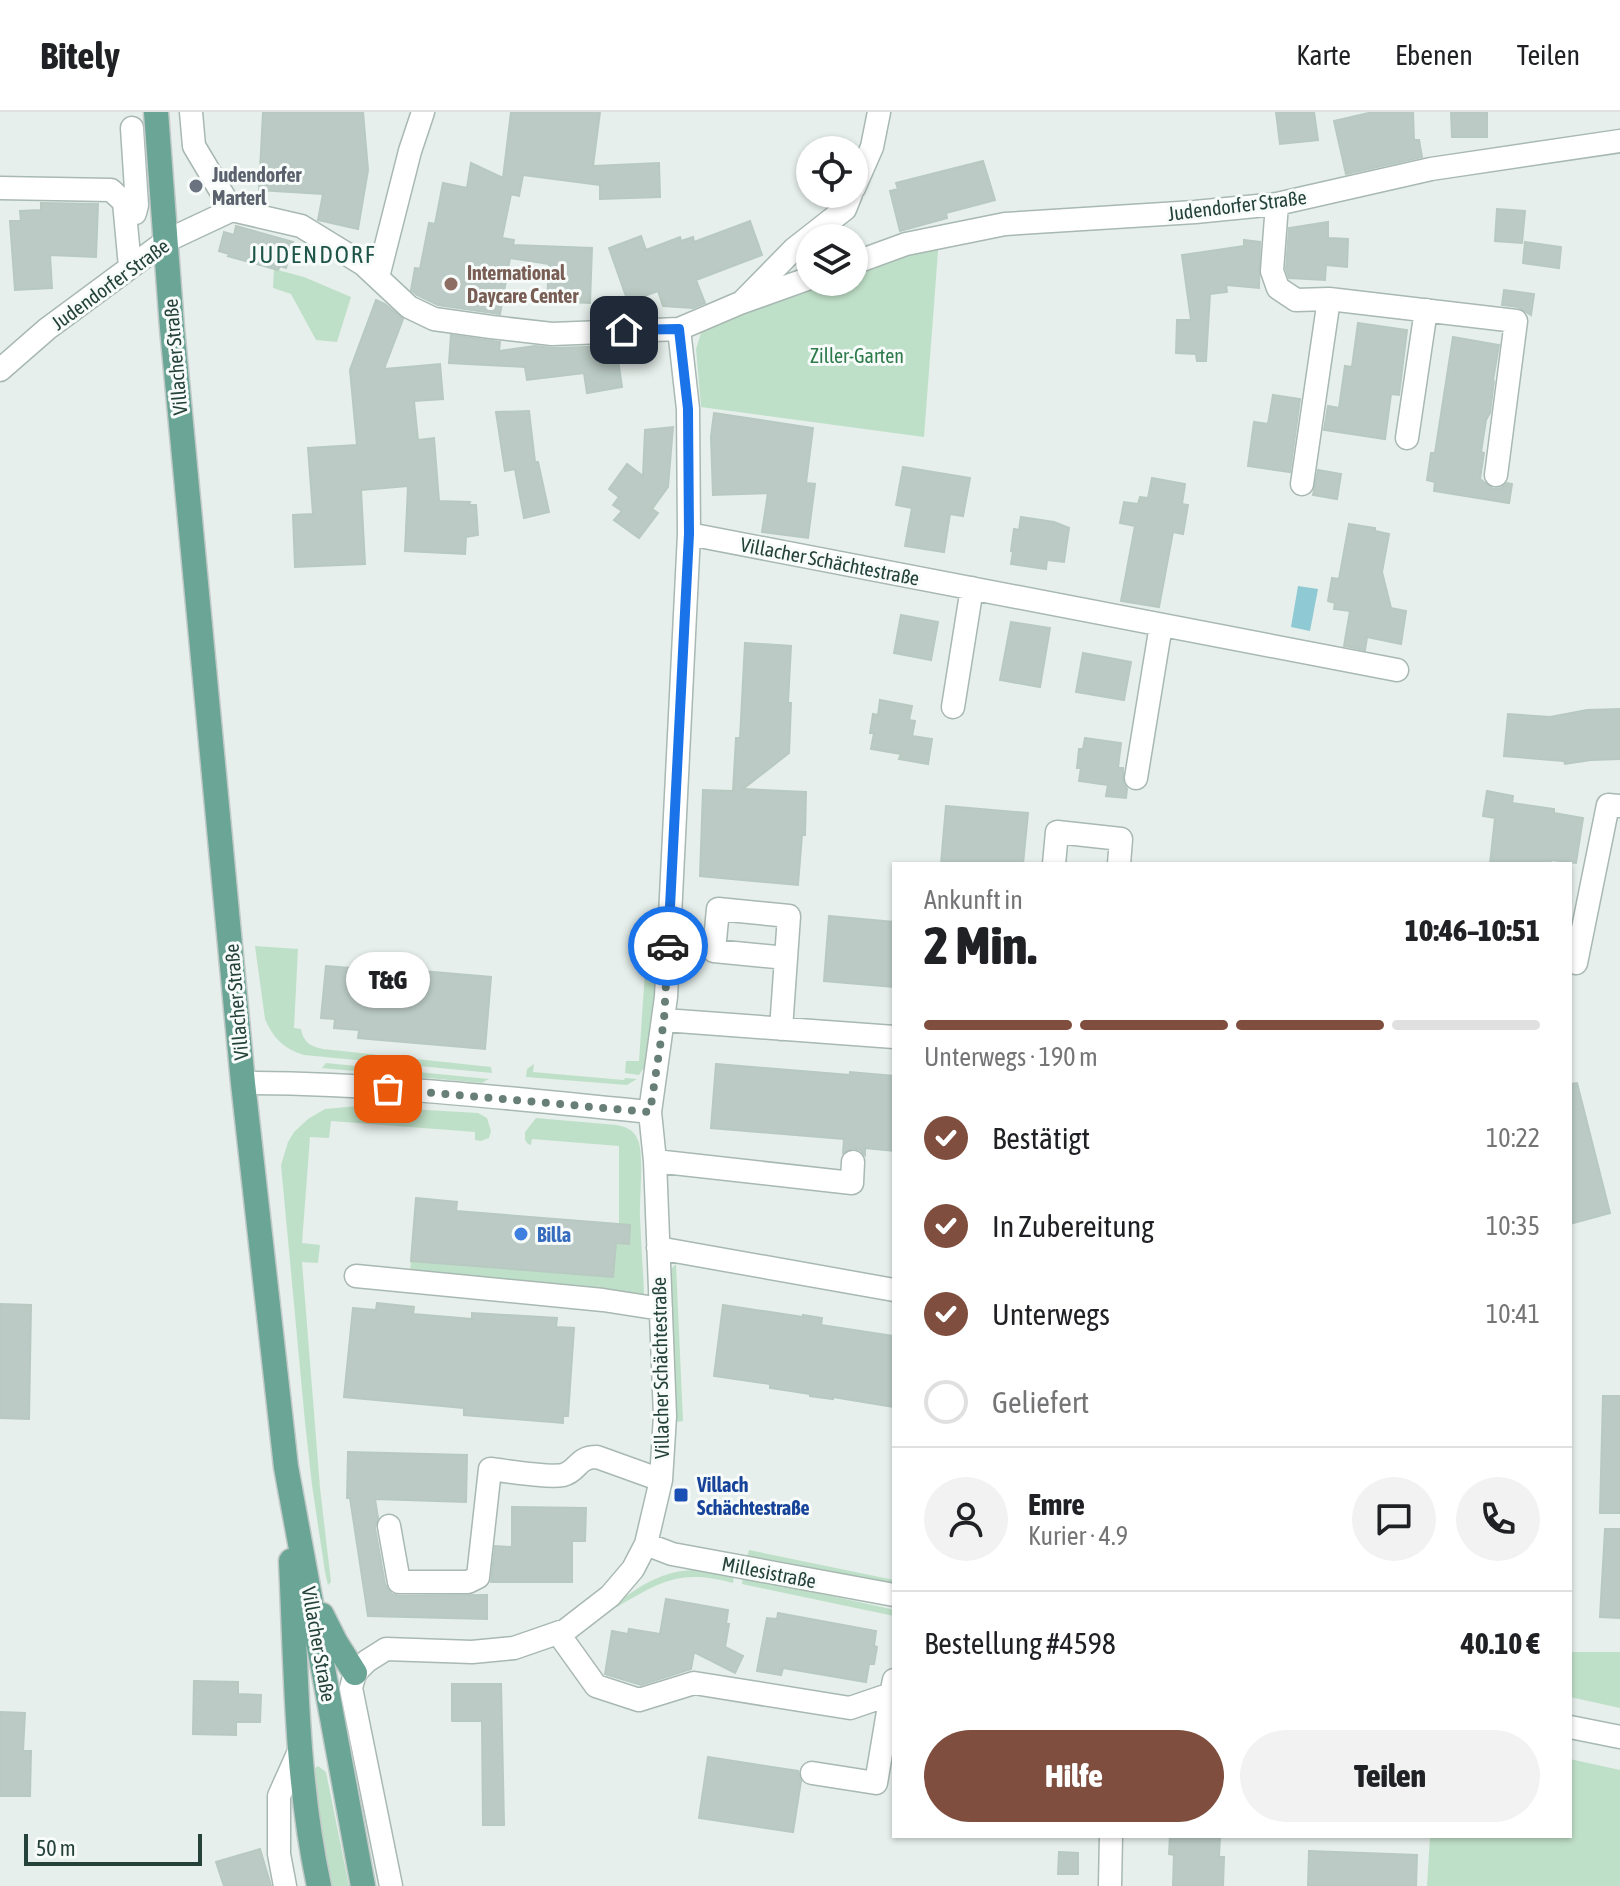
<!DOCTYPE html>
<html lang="de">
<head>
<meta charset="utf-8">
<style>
	:root { --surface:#fff; --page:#f2f2f2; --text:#202124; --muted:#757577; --line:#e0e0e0; --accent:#7f4e3f }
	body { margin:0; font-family:"Asap Condensed",sans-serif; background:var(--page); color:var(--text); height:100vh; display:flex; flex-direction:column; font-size:30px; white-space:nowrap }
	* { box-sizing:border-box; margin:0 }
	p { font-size:26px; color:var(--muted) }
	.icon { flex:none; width:44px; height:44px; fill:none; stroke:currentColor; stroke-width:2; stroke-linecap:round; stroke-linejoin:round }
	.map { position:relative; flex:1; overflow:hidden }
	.details { position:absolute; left:892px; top:750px; width:680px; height:976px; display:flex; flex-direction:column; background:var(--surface); border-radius:0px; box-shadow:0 2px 6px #0004 }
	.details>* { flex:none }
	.controls { position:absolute; left:796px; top:24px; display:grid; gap:16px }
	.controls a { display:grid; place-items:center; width:72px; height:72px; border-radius:50%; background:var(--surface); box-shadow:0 2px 6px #0004; font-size:40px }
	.scale { position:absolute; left:24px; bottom:20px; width:178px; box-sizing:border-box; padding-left:8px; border:4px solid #24423a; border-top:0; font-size:22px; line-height:28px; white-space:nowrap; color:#24423a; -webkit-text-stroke:6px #f7fbf9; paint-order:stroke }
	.pin { position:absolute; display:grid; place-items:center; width:68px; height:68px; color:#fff; margin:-34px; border-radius:16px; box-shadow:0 4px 12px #0006 }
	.courier { position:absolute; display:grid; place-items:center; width:80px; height:80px; margin:-40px; border:6px solid #1a73e8; border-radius:50%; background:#fff; color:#222; box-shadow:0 2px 10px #0007 }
	.bubble { position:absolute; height:56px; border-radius:28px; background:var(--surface); box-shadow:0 2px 6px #0004; font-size:26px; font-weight:800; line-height:56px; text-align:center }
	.overview em { font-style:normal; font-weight:800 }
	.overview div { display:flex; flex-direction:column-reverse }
	.overview { display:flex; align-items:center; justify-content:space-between; height:136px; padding:0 32px }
	h1 { font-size:52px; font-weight:800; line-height:60px }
	.bar { display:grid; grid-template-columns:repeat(4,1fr); gap:12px 8px; align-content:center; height:96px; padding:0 32px }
	.bar i { height:10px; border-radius:6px; background:var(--line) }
	.bar .selected { background:var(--accent) }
	.bar p { grid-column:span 4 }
	.line { display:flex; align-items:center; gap:20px; padding:0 32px; border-top:2px solid var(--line) }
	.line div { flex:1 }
	.round { display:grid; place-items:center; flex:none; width:84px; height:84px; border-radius:42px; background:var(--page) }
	ol { padding:0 32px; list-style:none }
	li { display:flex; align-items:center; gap:24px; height:88px }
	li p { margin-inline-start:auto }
	li .icon { padding:8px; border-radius:50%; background:var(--accent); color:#fff; stroke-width:4 }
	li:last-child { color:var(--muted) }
	li i { width:44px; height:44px; border:4px solid var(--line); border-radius:50% }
	.cta { display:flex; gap:16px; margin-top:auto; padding:16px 32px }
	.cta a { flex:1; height:92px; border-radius:48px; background:var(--accent); color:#fff; font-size:32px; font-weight:800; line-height:92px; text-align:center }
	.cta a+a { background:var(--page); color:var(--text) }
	header { display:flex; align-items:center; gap:48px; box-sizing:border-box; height:112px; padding:0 40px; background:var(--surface); border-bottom:2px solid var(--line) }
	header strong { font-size:38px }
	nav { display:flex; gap:44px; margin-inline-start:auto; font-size:28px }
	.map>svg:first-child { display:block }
	.green { fill:#bfe0c8 }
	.water { fill:#8ec9d4 }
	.building { fill:#bbcac4; stroke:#b8c9c2; stroke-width:2 }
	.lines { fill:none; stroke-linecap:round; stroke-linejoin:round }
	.minor-casing { stroke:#a8b8b2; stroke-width:25 }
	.major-casing { stroke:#c2cac8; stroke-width:27 }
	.minor { stroke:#fff; stroke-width:22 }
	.major { stroke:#6aa596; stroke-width:24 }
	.done { stroke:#687f78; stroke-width:8; stroke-dasharray:0 14.4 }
	.route { stroke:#1a73e8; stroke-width:10 }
	.worship-dot { fill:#6b7280; stroke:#f7fbf9; stroke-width:3 }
	.education-dot { fill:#8d6e63; stroke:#f7fbf9; stroke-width:3 }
	.shop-dot { fill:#3f7fe0; stroke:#f7fbf9; stroke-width:3 }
	.transit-dot { fill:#1a4fb4; stroke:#f7fbf9; stroke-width:3 }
	.labels { text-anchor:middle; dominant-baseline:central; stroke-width:6; stroke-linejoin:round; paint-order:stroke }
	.worship-label { font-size:20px; font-weight:bold; fill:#5b616d; stroke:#f7fbf9; text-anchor:start }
	.street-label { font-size:20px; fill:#24423a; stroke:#f7fbf9 }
	.education-label { font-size:20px; font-weight:bold; fill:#785e54; stroke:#f7fbf9; text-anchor:start }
	.park-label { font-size:20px; fill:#2d7a4b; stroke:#f7fbf9 }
	.shop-label { font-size:20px; font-weight:bold; fill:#366cbe; stroke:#f7fbf9; text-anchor:start }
	.transit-label { font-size:20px; font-weight:bold; fill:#164399; stroke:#f7fbf9; text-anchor:start }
	.quarter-label { font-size:24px; letter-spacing:2px; fill:#1f5548; stroke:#f7fbf9 }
</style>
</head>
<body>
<header>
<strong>Bitely</strong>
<nav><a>Karte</a><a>Ebenen</a><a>Teilen</a></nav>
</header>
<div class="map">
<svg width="1620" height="1774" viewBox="0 0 1620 1774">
	<rect width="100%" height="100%" fill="#e6efeb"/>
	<path class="green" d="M939,126l-15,199 -223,-30 -5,-58 10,-32 104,-35h44v-19z
		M274,157l30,8 47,20 -14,45 -21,-2 -25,-46 -18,-6z
		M255,834l43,3 -4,79 7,1c2,13 10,18 22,20l168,18 1,6 -188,-18c-20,-6 -31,-17 -39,-36z
		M645,859l15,1 -11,96 -6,1 -4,6 -14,-2 1,-12h13z
		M326,951l163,16 -7,4 -160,-15z
		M534,952l-1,8 91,8 1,-2 12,1 -10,6 -101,-8 1,-8z
		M358,994l120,7 9,5 4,13 -2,7 -8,3 -6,-1v-8l-144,-11 -2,17 -19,-1 -8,106 18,2 -2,18 -16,-1 18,226 11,94 -3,3 -3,-13 -13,-87 -7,-63 -24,-257 7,-23 6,-10 14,-13 17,-10z
		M536,1006l81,7c8,2 16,4 20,13 8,15 2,61 3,80 1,25 3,50 4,75l-1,3 -233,-24 1,-11 202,16 3,-34 12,1 2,-19 -11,-1v-78l-87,-7 -1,6 -3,-1 -3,-4v-8z
		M676,1152l7,157 -7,1 -6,-145 2,-9z
		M749,1438l145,30v6l-147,-29z
		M696,1458l38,6 -1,7c-53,-14 -71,-2 -116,24l-3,-1c24,-20 50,-36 82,-36z
		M743,1465l148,32 3,1v6l-152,-32z
		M1570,1540h50v56l-50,-11z
		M1570,1647l50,11v116h-193l3,-50h140z
		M318,1654l8,6 23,114h-20l-19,-114z"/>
	<path class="water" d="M1298,474l20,3 -8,42 -19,-4z"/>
	<path class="building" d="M263,0h100l5,58 -10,59 -40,-9 5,-26 -64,-4z
		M511,0h89l-7,54 66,-3 1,34 -60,2v-14l-77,-10 -4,21 -8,-2 -9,44 12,2 -1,5 79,3 -2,55 -43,-2 2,-37 -39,-6 -10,56 -62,-9 -21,-10 -6,-5 4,-22 5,1 9,-46 6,1 8,-41 24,5 4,-25 32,15z
		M1276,0h38l4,28 -38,4z
		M1373,0h40l1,28h5l3,17 -76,17 -12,-53z
		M1451,0h36v25h-35z
		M983,49l12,39 -49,13 1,5 -47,13 -10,-40 8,-2 -2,-6z
		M41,91l57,1 -2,53 -46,-2 2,33 -37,2 -5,-69h11l-1,-10 21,-1z
		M1497,97l28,2 -3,32 -27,-2z
		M750,109l12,34 -66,25 9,23 -12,5 -30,-2 -5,-15 -30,11 -19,-54 32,-12 5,14 34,-13 1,4 12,-4 1,5z
		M1328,110v16l20,1 -1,28 -21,-2 -1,15 -36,-2 -3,-9 3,-41z
		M236,114l57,16 -7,26 -6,-2 -2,4 -50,-14 1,-2 -10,-3 5,-19 10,3z
		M1244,128l16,2 -1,46 -33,-3 1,7 -17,2 -4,67h-9l-1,-7 -20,-1 1,-33h14l-9,-65 62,-9z
		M1525,130l36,5 -2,21 -36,-5z
		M1504,178l30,4 -3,21 -13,-8 -16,-2z
		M376,188l9,4 18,15 -19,50 56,-5 3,35 -29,2 4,39 16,-2 5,63 31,1 -1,3h7l2,30 -12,2 -1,17 -60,-3 3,-65 -47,4 4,74 -70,3 -2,-52 20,-1 -5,-66 49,-3 -7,-75z
		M1358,211l49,7 -8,65 -8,-1 -6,45 -61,-9 4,-24 11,2 6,-42 7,1z
		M451,223l49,7 -1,9 36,-5 18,2 63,-2 6,41 -35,6 -3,-20 -57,7 -2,-13 -76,-4z
		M1453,225l46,8 -6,35 1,1 -4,32 -4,7 -5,32 3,1 -4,26 13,10 8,-1 6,-5 5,1 -3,19 -75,-12 1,-9 -8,-2 4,-27h4z
		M1273,283l27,4 -10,73 -42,-6 6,-44 14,2z
		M529,299l6,51h3l11,50 -25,6 -9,-49 -10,2 -9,-59z
		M714,301l99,15 -7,55 9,1 -7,54 -46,-6 6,-39 -55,2 -2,-58z
		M673,315l-5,60 -16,22 6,4 -19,25 -25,-18 8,-9 -9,-6 6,-8 -10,-8 18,-25 16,12 2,-46z
		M903,355l67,11 -7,38 -13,-2 -6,38 -39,-6 7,-38 -16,-3z
		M1318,358l23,4 -4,25 -24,-4z
		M1152,366l33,6 -3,20 6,1 -5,29 -10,-2 -14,75 -38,-6 14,-75 -15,-3 4,-21 14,2 2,-7 8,1z
		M1021,405l33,5 15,6 -5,34 -17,-2 -1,9 -35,-5 2,-12 -2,-1 3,-22 5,1z
		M1349,412l26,4v3l14,3 -7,38 9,36 15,3 -5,33 -34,-7 -2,13 -21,-4 6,-35 -16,-2 1,-6 -7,-2 4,-23 7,1z
		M901,503l37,7 -7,38 -37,-7z
		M1011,510l39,6 -10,59 -40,-7z
		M745,531l46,3 -3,57h3l-2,50 -46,36 63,3 -1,43h-3l-4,50 -98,-9 3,-86 30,1 3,-53h4z
		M1083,541l48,9 -7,38 -48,-8z
		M880,588l32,6 -3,14 6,1 -3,15 20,3 -4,25 -29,-5 2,-5 -30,-5 3,-16h-4l3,-19 5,1z
		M1620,597v50l-29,1 -26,4 -1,-3 -60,-5 4,-42 42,3 37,-7z
		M1085,626l36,5 -3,25h5v14l4,7 -1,9 -20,-2 2,-11 -29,-4 2,-13h-4l2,-19h4z
		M1487,679l26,5 -1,7 42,6v4l29,5 -7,45 -25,-3 -1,4h-60l5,-46 -12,-2z
		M946,694l82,7 -5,51h-82z
		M829,804l65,6v65l-70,-6z
		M326,854l38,3v-3l127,11 -6,72 -127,-11 1,-8 -25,-2 1,-9 -14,-1z
		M716,952l134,11v-3l44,4v75l-29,-3v7l-5,-5 -7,-2 -10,5 1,-14 -133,-11z
		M1577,971l33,130 -40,11v-140z
		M416,1086l41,4 -1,9 174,14 -1,19 -13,-1 -3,34 -202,-16z
		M377,1191l37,4 -1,7 59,5v-6l85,5 -1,9 18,1 -6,88h-5v7l-99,-8v-7l-120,-11 9,-89 23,2z
		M0,1192l31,1 -2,114 -29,-1z
		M723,1193l80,12v-2l19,3 -1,7 73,11v71l-61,-10v2l-23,-3v-2l-40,-6v-4l-56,-8z
		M1603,1284h17v117h-20z
		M348,1340l119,3 -1,47 -91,-3 3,19 -3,10 10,56 7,10 7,2 88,-1v24l-119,-3 -18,-118h-3z
		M512,1395l74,1 -1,33h-13v41h-81l4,-36 17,1z
		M1605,1417h15v89l-20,-1z
		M666,1487l62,11 -2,14h3l-4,23 18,9 -8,17 -41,-21 -3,17 -50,16 -36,-11 7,-43 16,3 1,-5 31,5z
		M778,1501l98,18 -2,15 3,1 -3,17h-5l-3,18 -83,-14 -2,7 -24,-4 10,-53 10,1z
		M194,1569l44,1v12l23,1 -1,27h-24v13l-43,-1z
		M452,1572h49l3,141h-21l-1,-104h-30z
		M0,1600l25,1 -2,38h8l-1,45h-30z
		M708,1645l90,14 3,10 -8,51 -94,-14z
		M1170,1724h50l-1,21h5l-1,29h-50l1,-31 -5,-1z
		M260,1737l11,37h-47l-8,-24z
		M1309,1739l108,4 -1,31h-108z
		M1059,1740l19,1v21h-20z"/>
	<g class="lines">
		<g class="minor-casing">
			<path id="minor" d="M191,0l3,34 38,64
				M0,76l111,2 13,12 6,65
				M854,76l18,-41 7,-35
				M1277,92l-5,67 6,17 18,12 33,-1 187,22 -20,154
				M126,102l9,-1 2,-8 -5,-77
				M854,151l52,-19 99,-20 190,-12 82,-8 154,-35 189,-28
				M378,165l32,-126 13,-39
				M744,188l50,-51 51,-40 6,-15
				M0,258l47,-41 119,-88 66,-31 69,16 62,38 46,43 25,12 57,8 61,7 127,-5 61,-26 70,-25
				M1407,326l19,-128
				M1302,372l27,-185
				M689,422l708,136
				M953,595l19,-119
				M1136,666l25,-153
				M1054,752l3,-32 64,7 -2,25
				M1576,851l32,-158 12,1
				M664,908l230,17
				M781,917l8,-113 -71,-7 -4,42 72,7
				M243,971c136,0 272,16 407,29
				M655,1049l197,22 1,-21
				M658,1136l236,42
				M356,1164l247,24 58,9
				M389,1414l10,56h69l10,-5 12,-108c18,2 58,9 73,6 16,-4 13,-18 34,-18l64,23
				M646,1432l26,10 222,41
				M558,1521l38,53 43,14 55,-17 156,25 41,-14 3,-14
				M1570,1615l50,10
				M812,1661l64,10 15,-89
				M285,1774l-6,-32v-58l21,-47
				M391,1774l-40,-198 4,-15 12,-12 19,-12 86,3 42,-4 52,-18 44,-34 23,-27 13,-25 15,-64 4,-64 -10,-255 -5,-49 16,-115 23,-463 -1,-125 -9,-80
				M1110,1774l1,-50"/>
		</g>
		<g class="major-casing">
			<path id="major" d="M156,0l16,216 71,755 43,384 77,419
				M291,1449c5,109 5,218 28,325
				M322,1503l14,28 19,30"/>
		</g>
		<use href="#minor" class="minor"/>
		<use href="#major" class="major"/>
	</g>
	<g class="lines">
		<path class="done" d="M388,977l262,23 14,-92 4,-74"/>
		<path class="route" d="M624,218l55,-1 9,80 1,125 -21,412"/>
	</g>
	<circle class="worship-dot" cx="196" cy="74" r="8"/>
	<circle class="education-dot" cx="451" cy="172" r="8"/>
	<circle class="shop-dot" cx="521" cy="1122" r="8"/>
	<rect class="transit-dot" x="673" y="1375" width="16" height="16" rx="4"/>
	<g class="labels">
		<g class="worship-label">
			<text x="212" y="62">Judendorfer<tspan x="212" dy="23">Marterl</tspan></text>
		</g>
		<g class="street-label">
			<text transform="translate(1237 93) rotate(-7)">Judendorfer Straße</text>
			<text transform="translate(110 172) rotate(-36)">Judendorfer Straße</text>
			<text transform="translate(175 245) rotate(-95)">Villacher Straße</text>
			<text transform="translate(830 449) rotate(11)">Villacher Schächtestraße</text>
			<text transform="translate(236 890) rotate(-95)">Villacher Straße</text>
			<text transform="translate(660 1256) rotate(-91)">Villacher Schächtestraße</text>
			<text transform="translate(769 1460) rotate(11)">Millesistraße</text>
			<text transform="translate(319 1532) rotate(80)">Villacher Straße</text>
		</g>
		<g class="education-label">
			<text x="467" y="160">International<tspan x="467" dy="23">Daycare Center</tspan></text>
		</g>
		<g class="park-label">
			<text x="857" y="243">Ziller-Garten</text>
		</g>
		<g class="shop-label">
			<text x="537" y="1122">Billa</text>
		</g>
		<g class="transit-label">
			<text x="697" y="1372">Villach<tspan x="697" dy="23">Schächtestraße</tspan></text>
		</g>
		<g class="quarter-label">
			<text x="313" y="142">JUDENDORF</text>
		</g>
	</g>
</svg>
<div class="controls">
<a><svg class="icon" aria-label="locate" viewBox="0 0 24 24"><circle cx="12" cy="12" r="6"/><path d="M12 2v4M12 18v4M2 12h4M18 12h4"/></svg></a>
<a><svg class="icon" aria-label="layers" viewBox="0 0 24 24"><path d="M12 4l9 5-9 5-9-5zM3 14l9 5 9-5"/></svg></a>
</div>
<div class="scale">50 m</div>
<div class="pin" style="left:388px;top:977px;background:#ea580c"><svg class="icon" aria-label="bag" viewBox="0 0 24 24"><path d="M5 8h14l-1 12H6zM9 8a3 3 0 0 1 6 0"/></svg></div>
<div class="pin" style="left:624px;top:218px;background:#1f2937"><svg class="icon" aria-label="home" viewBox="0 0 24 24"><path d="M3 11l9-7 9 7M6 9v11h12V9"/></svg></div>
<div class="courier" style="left:668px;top:834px"><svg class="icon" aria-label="car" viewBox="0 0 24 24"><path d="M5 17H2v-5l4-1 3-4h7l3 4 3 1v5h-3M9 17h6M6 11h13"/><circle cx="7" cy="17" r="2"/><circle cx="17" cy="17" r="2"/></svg></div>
<div class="bubble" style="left:346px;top:840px;width:84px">T&amp;G</div>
<section class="details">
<div class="overview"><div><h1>2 Min.</h1><p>Ankunft in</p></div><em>10:46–10:51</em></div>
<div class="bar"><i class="selected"></i><i class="selected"></i><i class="selected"></i><i></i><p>Unterwegs · 190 m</p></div>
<ol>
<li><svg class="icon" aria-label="check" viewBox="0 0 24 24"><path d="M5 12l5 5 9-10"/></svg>Bestätigt<p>10:22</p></li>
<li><svg class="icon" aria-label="check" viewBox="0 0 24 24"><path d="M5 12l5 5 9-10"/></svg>In Zubereitung<p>10:35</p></li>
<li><svg class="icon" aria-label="check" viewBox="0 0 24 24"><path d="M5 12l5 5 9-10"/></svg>Unterwegs<p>10:41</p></li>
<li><i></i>Geliefert</li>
</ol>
<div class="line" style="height:144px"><a class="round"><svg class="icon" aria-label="person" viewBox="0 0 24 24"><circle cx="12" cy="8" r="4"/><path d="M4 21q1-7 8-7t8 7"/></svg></a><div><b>Emre</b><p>Kurier · 4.9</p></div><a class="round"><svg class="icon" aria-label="chat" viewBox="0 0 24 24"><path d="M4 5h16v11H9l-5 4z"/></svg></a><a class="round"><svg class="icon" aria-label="phone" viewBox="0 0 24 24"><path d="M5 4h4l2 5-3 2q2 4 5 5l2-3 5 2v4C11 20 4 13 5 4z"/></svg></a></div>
<div class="line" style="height:104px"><div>Bestellung #4598</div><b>40.10 €</b></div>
<div class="cta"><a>Hilfe</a><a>Teilen</a></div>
</section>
</div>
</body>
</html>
